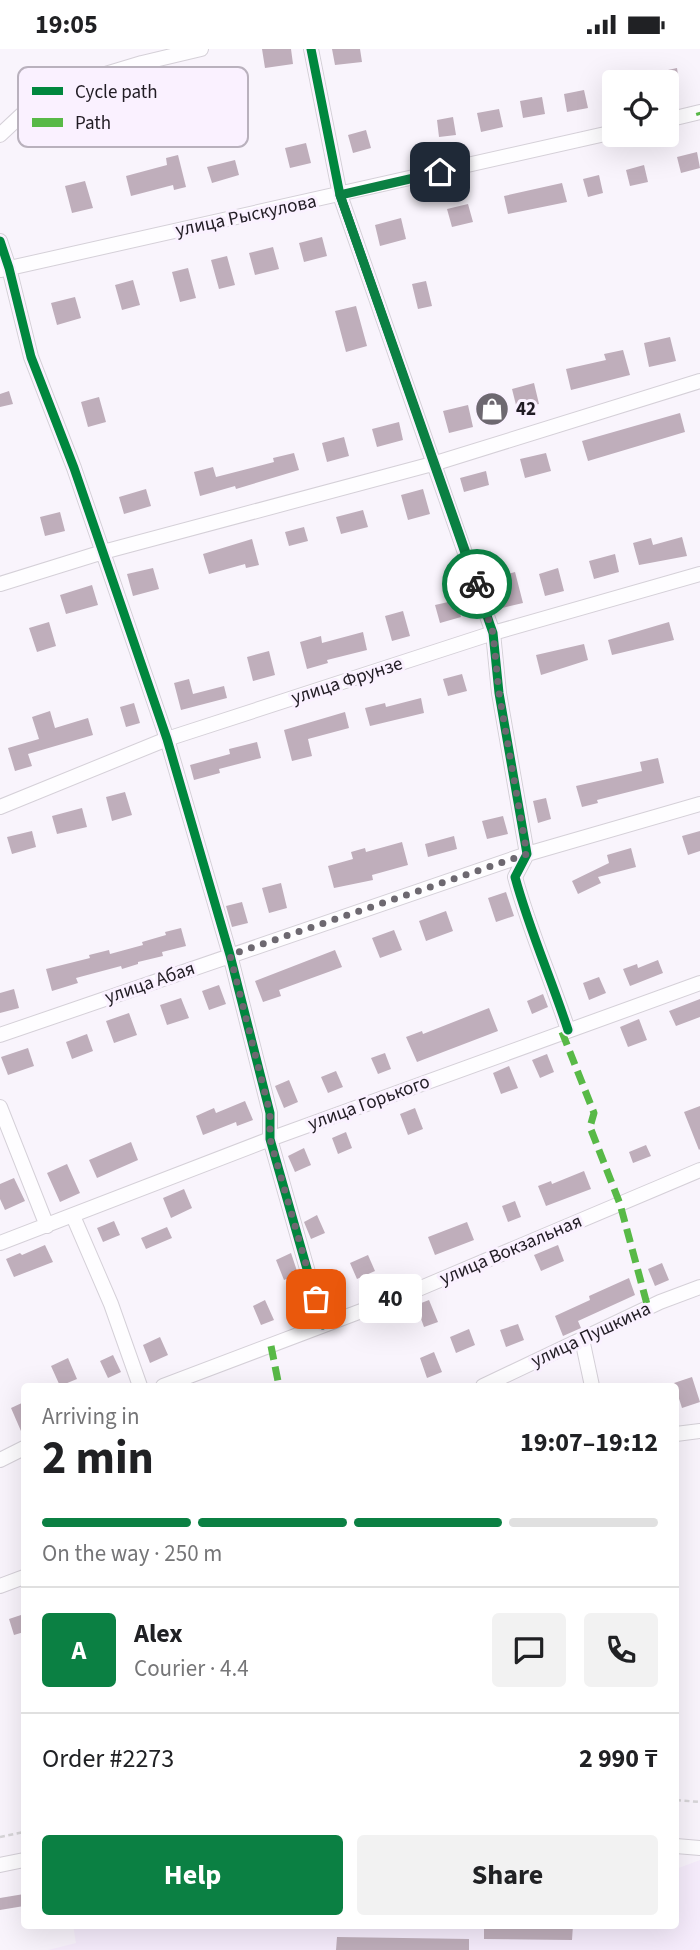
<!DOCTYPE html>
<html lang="en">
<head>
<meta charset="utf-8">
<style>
	:root { --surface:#fff; --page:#f2f2f2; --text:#202124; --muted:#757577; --line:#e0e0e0; --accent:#0b8043 }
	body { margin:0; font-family:"Source Sans 3",sans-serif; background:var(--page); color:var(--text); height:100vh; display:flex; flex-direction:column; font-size:26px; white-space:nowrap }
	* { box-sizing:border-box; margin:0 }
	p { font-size:23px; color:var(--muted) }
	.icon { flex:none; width:38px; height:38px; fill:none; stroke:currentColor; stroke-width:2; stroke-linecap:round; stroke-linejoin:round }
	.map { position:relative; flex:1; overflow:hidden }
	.panel { position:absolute; left:21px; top:1334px; width:658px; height:546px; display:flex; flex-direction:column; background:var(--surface); border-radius:7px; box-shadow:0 7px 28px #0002 }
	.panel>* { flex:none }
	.fabs { position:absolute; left:602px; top:21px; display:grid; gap:14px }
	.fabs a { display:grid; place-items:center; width:77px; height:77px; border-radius:7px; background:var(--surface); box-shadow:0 7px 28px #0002; font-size:35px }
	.pin { position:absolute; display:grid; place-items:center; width:60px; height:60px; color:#fff; margin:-30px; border-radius:14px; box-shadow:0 4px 10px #0006 }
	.courier { position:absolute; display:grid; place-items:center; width:70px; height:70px; margin:-35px; border:5px solid #0b8043; border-radius:50%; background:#fff; color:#222; box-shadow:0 2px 9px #0007 }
	.bubble { position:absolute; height:49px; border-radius:7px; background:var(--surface); box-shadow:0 7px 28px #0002; font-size:23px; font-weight:700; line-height:49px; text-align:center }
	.overview em { font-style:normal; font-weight:700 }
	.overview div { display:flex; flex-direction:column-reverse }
	.overview { display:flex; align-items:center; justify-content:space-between; height:119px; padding:0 21px }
	h1 { font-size:46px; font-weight:700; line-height:52px }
	.bar { display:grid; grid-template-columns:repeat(4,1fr); gap:10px 7px; align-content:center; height:84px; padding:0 21px }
	.bar i { height:9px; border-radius:5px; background:var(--line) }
	.bar .current { background:var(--accent) }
	.bar p { grid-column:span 4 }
	.line { display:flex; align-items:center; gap:18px; padding:0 21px; border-top:2px solid var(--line) }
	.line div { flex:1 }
	.round { display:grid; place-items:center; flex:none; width:74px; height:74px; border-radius:7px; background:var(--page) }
	.action { display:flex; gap:14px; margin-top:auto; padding:14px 21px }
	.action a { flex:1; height:80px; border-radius:7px; background:var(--accent); color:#fff; font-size:28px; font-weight:700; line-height:80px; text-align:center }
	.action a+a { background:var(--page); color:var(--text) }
	.status { display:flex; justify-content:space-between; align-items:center; height:49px; padding:0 35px; background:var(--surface); direction:ltr }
	.status svg { height:19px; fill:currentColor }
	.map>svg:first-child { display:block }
	.built { fill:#f6ecfc }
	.building { fill:#bfaebb }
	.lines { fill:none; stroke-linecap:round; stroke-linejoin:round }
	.minor-casing { stroke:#d5d0d8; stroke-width:16 }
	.path { stroke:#d7d5d8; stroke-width:2.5; stroke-dasharray:5 3.5; stroke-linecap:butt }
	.minor { stroke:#fefdff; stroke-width:14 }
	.quiet { stroke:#58b947; stroke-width:7; stroke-dasharray:14 7; stroke-linecap:butt }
	.cycleway-casing { stroke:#faf1ff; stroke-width:13 }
	.cycleway { stroke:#00873e; stroke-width:9 }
	.done { stroke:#6d6870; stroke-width:7; stroke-dasharray:0 12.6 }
	.route { stroke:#0b8043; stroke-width:9 }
	.labels { text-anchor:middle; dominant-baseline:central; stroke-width:6; stroke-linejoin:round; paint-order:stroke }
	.street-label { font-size:19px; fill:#211c24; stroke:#faf1ff }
	.poi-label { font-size:19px; font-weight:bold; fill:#211c24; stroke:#faf1ff; text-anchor:start }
	.key { fill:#faf1ff; stroke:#b9b1bd; stroke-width:2 }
	.key-label { font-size:19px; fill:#211c24 }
</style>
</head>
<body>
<div class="status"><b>19:05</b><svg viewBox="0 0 49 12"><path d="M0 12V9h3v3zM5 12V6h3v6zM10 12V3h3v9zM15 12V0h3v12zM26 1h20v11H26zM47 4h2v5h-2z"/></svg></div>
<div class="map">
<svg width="700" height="1901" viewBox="0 0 700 1901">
	<rect width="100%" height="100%" fill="#f9f4fc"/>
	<path class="built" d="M700,1811v90h-652l28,-7 -3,-18h603v-56z"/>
	<path class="building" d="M262,0h29l2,15 -28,4z
		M332,0h28l2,13 -27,3z
		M677,19l2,14 -12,3v-3h-6l-2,-10z
		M584,41l4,18 -21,4 -3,-18z
		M542,48l3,17 -22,4 -3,-17z
		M499,60l4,18 -22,5 -4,-19z
		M453,68l3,18 -17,2 -2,-17z
		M366,81l5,18 -18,5 -5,-18z
		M306,94l5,20 -21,5 -5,-20z
		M697,103l3,16 -19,5 -4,-16z
		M178,106l8,32 -12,3 -1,-5 -42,11 -5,-20 41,-11 -1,-7z
		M235,111l4,15 -27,8 -5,-16z
		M644,116l4,17 -18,4 -4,-16z
		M599,126l4,18 -15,4 -5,-18z
		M85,132l8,27 -21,5 -7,-27z
		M562,134l5,19 -59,12 -4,-18z
		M468,155l5,18 -21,5 -5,-18z
		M401,169l5,21 -26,7 -5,-21z
		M322,188l5,19 -23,6 -5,-19z
		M273,198l6,22 -24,6 -6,-22z
		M227,207l8,29 -16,4 -8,-29z
		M188,219l8,30 -16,4 -8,-30z
		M133,231l7,25 -18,5 -7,-25z
		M426,232l6,25 -14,3 -6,-25z
		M75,248l6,21 -24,7 -6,-22z
		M356,257l11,40 -21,6 -11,-41z
		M670,288l6,24 -27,6 -5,-24z
		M623,301l7,25 -59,15 -5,-21 40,-9 -2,-6z
		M534,334l5,21 -22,5 -5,-20z
		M9,342l4,13 -13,3v-13z
		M99,348l7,25 -18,5 -7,-25z
		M468,356l5,22 -24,6 -6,-22z
		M680,364l5,19 -97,29 -6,-20z
		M399,373l4,18 -26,7 -5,-18z
		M344,388l5,19 -22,6 -5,-19z
		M294,404l5,17 -63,19 -1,-3 -35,10 -6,-24 19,-5 3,10 58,-15 -1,-4z
		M546,404l5,18 -26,7 -5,-19z
		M486,422l3,14 -25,7 -4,-14z
		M146,440l5,17 -27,8 -5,-17z
		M423,440l7,25 -22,6 -7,-25z
		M363,461l5,17 -27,7 -5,-17z
		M60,463l5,19 -20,5 -5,-19z
		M304,478l4,14 -19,5 -4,-14z
		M682,488l5,19 -48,9 -6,-22 18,-5 2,7z
		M252,490l7,26 -13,3 -1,-4 -36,10 -6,-20z
		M615,505l4,18 -25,7 -5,-18z
		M153,519l6,21 -26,7 -6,-22z
		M558,519l6,23 -19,5 -6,-22z
		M515,523l8,31 -25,6 -8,-30z
		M92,536l6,20 -32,9 -6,-19z
		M457,551l4,17 -21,6 -5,-18z
		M403,562l7,25 -18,5 -7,-25z
		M49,573l7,24 -19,6 -8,-24z
		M669,573l5,18 -62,15 -4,-15z
		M363,583l4,18 -40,10 1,3 -21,6 -7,-27 21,-6 1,7z
		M584,595l4,16 -47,15 -5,-20z
		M269,602l6,24 -22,6 -6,-24z
		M462,625l5,17 -19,5 -5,-17z
		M189,630l4,15 31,-8 3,12 -46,12 -7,-27z
		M421,649l3,15 -54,13 -5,-18 20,-5 1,4z
		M134,654l6,20 -14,4 -6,-20z
		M50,662l5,17 33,-10 5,17 -65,19 4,12 -17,5 -7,-23 31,-9 -7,-22z
		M345,663l4,16 -41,11 4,17 -20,5 -8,-31z
		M257,693l4,16 -42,11 1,4 -26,7 -4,-15 40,-11 -1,-5z
		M658,709l6,25 -67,17 1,3 -16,4 -6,-21 66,-15 -2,-9z
		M125,743l7,23 -20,6 -6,-24z
		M546,749l5,21 -13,4 -5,-22z
		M82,759l5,19 -30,7 -5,-18z
		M503,767l5,18 -21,5 -5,-18z
		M32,782l4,16 -24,7 -5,-17z
		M700,782v20l-12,4 -6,-19z
		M454,787l3,13 -29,8 -3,-13z
		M402,793l6,23 -36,10 1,5 -39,8 -6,-22 25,-7 -2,-7 14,-4 1,4z
		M631,799l5,19 -38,10 3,6 -23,11 -6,-13 37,-18 -2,-8z
		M281,834l6,25 -18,5 -7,-25z
		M506,843l8,24 -18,6 -8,-24z
		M242,853l6,21 -16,4 -6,-21z
		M446,862l7,20 -27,10 -7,-20z
		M181,879l5,18 -24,6 1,4 -25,6v2l-16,5 -1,-3 -45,12 2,5 -26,8 -6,-22 44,-11 -1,-3 20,-5 1,4 33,-9 -1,-3 24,-7 -1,-3z
		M394,881l8,20 -22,8 -8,-20z
		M335,901l7,17 -63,23 2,6 -18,6 -8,-21z
		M658,911l5,13 -33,13 -7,-17 14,-5 1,4z
		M599,928l7,16 -17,7 -6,-17z
		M219,936l7,19 -17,6 -7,-19z
		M14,940l5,19 -19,5v-20z
		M543,945l5,13 -16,7 -5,-13z
		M181,949l8,20 -22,7 -7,-20z
		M700,950v18l-24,9 -7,-15z
		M489,959l9,23 -81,31 -11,-25 16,-6 1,3z
		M129,964l8,22 -23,8 -8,-22z
		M639,970l8,21 -19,7 -8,-20z
		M87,985l6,17 -21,8 -6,-17z
		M28,999l6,18 -26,9 -7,-18z
		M385,1004l6,16 -13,5 -7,-16z
		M547,1005l7,18 -14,6 -8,-18z
		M509,1017l9,22 -17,6 -8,-21z
		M336,1022l7,16 -15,6 -7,-16z
		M289,1031l9,22 -14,6 -9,-22z
		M245,1052l8,19 -16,6 -1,-4 -33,13 -7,-19 18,-8 2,5z
		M700,1057v43l-1,1 -15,-38z
		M415,1059l8,21 -15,6 -8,-21z
		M346,1083l6,16 -14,6 -6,-16z
		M131,1093l7,18 -41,18 -8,-18z
		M646,1096l5,11 -18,7 -4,-11z
		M304,1099l7,17 -16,7 -7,-16z
		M67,1115l13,29 -20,9 -13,-29z
		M584,1122l7,18 -45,17 -8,-20 13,-5 1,3z
		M14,1129l11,23 -20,9 -5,-11v-15z
		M184,1140l8,19 -21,10 -8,-20z
		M515,1152l6,16 -13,5 -6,-16z
		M317,1166l8,18 -14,6 -7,-17z
		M114,1172l6,14 -17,7 -6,-14z
		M467,1173l7,18 -39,15 -7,-18z
		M167,1178l5,11 -26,11 -5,-11z
		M45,1196l8,17 -39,15 -8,-18 14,-6 2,2z
		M558,1196l6,16 -23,10 -7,-16z
		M291,1204l7,21 -14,6 -8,-20z
		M368,1206l7,16 -18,8 -7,-16z
		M662,1214l7,17 -14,6 -7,-17z
		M629,1229l6,17 -57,26 3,7 -18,8 -8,-20 35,-16 -1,-4z
		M265,1251l9,20 -13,5 -8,-19z
		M429,1251l9,22 -14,5 -8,-22z
		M518,1275l6,16 -18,7 -6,-17z
		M469,1280l6,16 -19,8 -6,-16z
		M160,1288l8,18 -18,8 -7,-18z
		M434,1303l8,20 -15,6 -7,-20z
		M113,1306l8,17 -13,6 -8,-17z
		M68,1309l9,21 -17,7 -9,-20z
		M692,1328l8,25 -18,6 -8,-25z
		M24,1353v36l-13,-30z
		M24,1565v18l-10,3 -5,-16z
		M24,1845v12l-24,4v-12z
		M484,1876h89l-1,15 -88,-1z
		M337,1888l132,2v11h-133z"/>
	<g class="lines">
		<g class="minor-casing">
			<path id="minor" d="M311,0l29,146 153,438 6,60 28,161 -12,23c14,52 36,101 53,153
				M667,71l33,-8
				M0,86l46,-43 96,-29 59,-14
				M0,192l9,27 22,89 43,111 93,271 63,216 40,158v26l53,186
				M1,221l613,-138
				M0,535l103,-32 333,-89 264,-82
				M0,758l167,-68 326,-106 207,-59
				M0,986l527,-181 173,-50
				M0,1058l47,119
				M73,1167l38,88 29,82
				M0,1194l270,-104 430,-156
				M582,1290l10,47
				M163,1337l246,-93 291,-123
				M483,1337l177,-84 40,-15
				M676,1385l24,-3
				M0,1411l24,-12
				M0,1537l24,-9
				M676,1797l24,2
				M0,1816l24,-5"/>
		</g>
		<path class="path" d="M676,1751l24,2
			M0,1788l24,-5"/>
		<use href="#minor" class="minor"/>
		<path class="quiet" d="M699,63l1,3
			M562,983l32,81 -4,14 30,77 28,104
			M271,1297l8,40"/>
		<g class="cycleway-casing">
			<path id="cycleway" d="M311,0l29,146 153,438 6,60 28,161 -12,23c14,52 36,101 53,153
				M0,192l9,27 22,89 43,111 93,271 63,216 40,158v26l53,186"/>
		</g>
		<use href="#cycleway" class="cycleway"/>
	</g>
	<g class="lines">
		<path class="done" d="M316,1250l-46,-160v-26l-40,-158 297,-101 -28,-161 -6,-60 -16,-49"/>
		<path class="route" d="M440,123l-100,23 137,389"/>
	</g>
	<defs>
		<g id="shop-disc" transform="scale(1.75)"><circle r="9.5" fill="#6d6870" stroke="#faf1ff"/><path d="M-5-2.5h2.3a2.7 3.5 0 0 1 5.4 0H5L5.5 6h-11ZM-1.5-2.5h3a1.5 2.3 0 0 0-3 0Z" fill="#fff"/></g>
	</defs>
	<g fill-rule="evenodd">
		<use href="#shop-disc" x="492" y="360"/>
	</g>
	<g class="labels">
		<g class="street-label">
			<text transform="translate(246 167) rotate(-12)">улица Рыскулова</text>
			<text transform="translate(347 632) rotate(-18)">улица Фрунзе</text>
			<text transform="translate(150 934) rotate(-19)">улица Абая</text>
			<text transform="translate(369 1054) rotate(-20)">улица Горького</text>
			<text transform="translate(511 1201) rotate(-23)">улица Вокзальная</text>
			<text transform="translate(591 1286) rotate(-25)">улица Пушкина</text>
		</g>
		<g class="poi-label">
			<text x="516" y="360">42</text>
		</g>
	</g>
	<rect x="18" y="18" width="230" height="80" rx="10" class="key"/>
	<rect x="32" y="38" width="31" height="8" fill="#00873e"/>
	<rect x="32" y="69" width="31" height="9" fill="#58b947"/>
	<g class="key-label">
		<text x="75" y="49">Cycle path</text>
		<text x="75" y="80">Path</text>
	</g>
</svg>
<div class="fabs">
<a><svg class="icon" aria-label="locate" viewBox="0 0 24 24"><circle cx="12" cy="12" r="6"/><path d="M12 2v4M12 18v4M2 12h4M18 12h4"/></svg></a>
</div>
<div class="pin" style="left:316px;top:1250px;background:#ea580c"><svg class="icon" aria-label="bag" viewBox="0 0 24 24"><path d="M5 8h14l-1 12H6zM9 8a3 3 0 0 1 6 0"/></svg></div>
<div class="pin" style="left:440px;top:123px;background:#1f2937"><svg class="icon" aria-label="home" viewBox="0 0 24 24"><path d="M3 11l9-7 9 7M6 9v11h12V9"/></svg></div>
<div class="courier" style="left:477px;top:535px"><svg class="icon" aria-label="bike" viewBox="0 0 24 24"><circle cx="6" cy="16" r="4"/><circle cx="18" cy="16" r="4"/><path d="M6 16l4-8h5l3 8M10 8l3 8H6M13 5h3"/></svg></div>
<div class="bubble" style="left:359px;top:1225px;width:63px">40</div>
<section class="panel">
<div class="overview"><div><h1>2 min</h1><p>Arriving in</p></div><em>19:07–19:12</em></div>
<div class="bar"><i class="current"></i><i class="current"></i><i class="current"></i><i></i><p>On the way · 250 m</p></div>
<div class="line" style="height:126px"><b class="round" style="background:var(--accent);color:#fff">A</b><div><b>Alex</b><p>Courier · 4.4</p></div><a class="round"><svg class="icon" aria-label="chat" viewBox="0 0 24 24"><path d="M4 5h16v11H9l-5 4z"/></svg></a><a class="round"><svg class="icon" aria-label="phone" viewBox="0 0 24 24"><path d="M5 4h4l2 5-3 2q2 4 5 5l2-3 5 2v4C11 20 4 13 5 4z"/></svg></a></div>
<div class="line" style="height:91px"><div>Order #2273</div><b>2 990 ₸</b></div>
<div class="action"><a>Help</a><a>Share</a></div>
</section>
</div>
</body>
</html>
